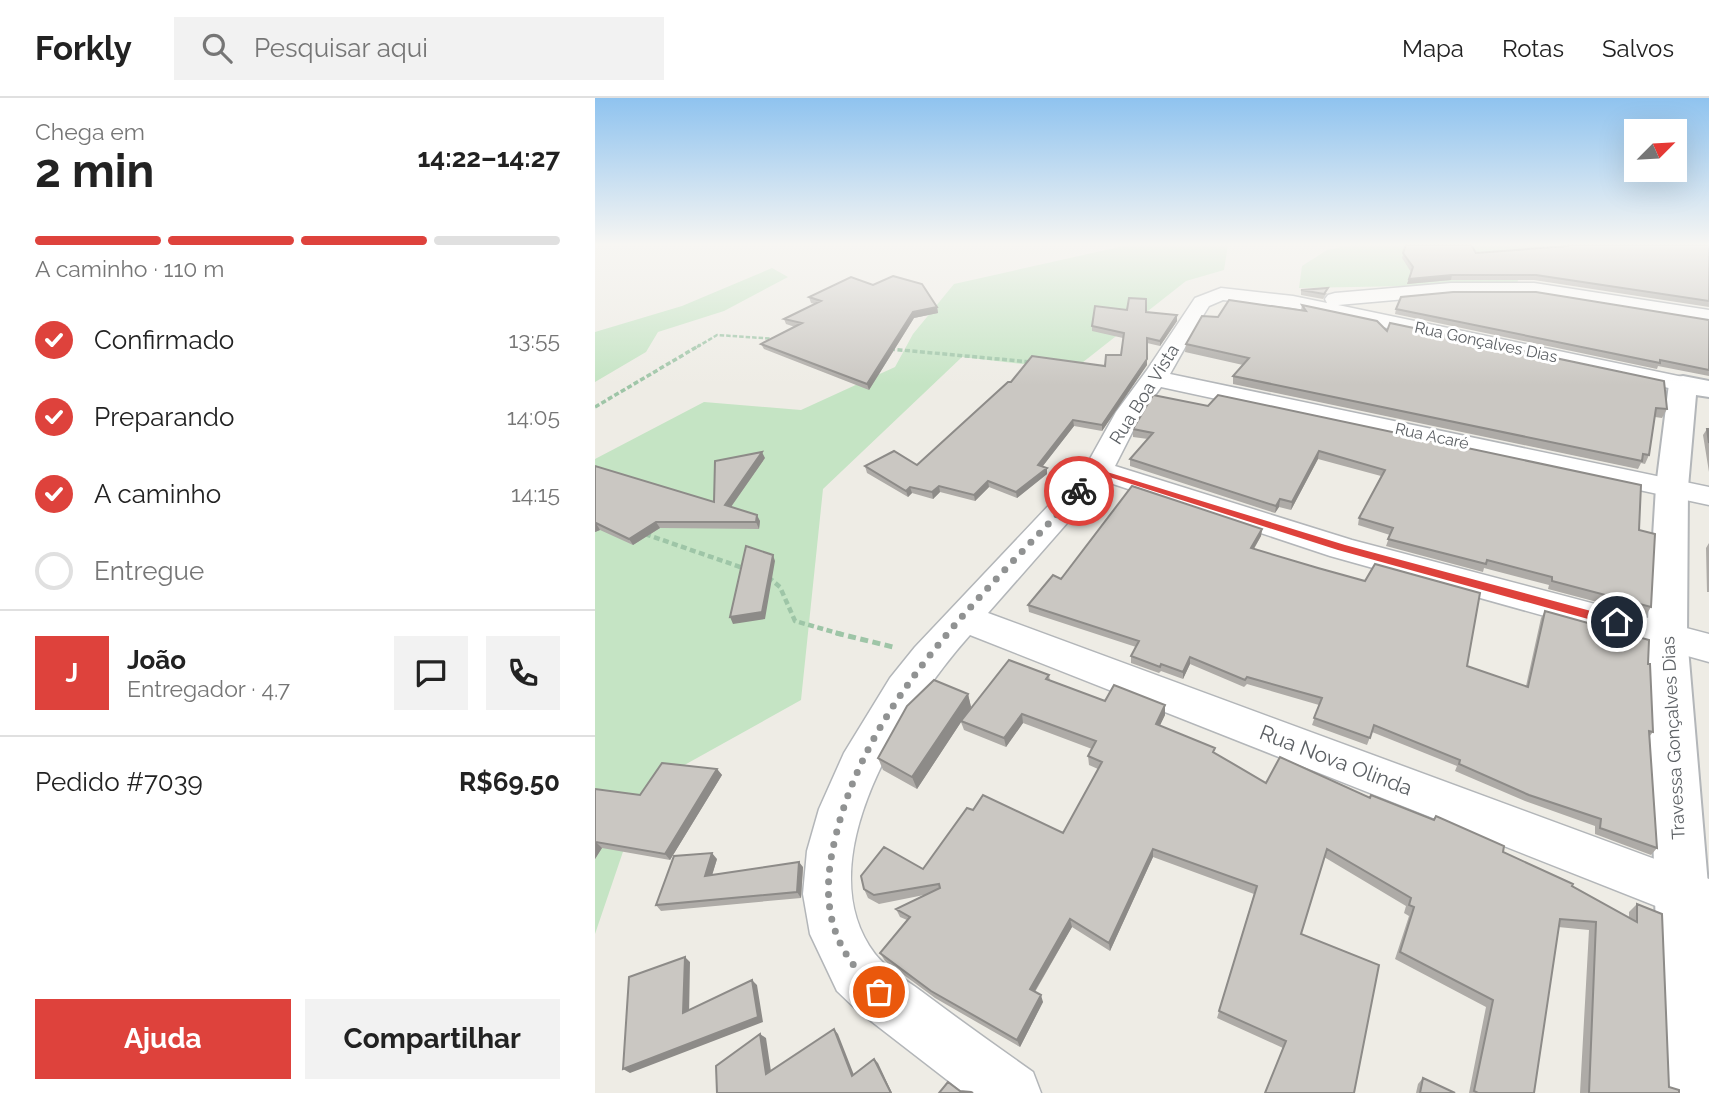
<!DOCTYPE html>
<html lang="pt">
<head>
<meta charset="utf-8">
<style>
	:root { --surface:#fff; --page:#f2f2f2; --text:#222; --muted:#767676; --line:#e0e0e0; --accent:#de423c }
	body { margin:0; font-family:Raleway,sans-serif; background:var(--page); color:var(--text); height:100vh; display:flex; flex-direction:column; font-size:26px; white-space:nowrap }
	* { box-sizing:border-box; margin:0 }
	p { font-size:23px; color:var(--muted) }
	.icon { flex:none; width:38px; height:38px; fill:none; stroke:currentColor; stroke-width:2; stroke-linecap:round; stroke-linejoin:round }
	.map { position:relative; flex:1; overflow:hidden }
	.side { display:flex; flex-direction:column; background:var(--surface); width:595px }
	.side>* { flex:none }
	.needle { width:46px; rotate:66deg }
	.tools { position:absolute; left:1029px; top:21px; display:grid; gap:14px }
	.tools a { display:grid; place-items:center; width:63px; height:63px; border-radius:0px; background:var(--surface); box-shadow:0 7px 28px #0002; font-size:35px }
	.pin { position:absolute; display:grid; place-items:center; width:60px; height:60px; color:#fff; margin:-30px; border:4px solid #fff; border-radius:50%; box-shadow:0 2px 7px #0007 }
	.courier { position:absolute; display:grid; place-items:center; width:70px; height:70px; margin:-35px; border:5px solid #de423c; border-radius:50%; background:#fff; color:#222; box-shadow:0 2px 9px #0007 }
	.overview em { font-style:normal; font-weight:700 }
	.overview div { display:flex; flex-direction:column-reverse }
	.overview { display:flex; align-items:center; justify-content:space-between; height:119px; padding:0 35px }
	h1 { font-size:46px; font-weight:700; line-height:52px }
	.bar { display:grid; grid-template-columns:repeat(4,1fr); gap:10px 7px; align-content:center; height:84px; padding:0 35px }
	.bar i { height:9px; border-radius:5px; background:var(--line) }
	.bar .current { background:var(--accent) }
	.bar p { grid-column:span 4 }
	.line { display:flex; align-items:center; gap:18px; padding:0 35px; border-top:2px solid var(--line) }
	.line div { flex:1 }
	.round { display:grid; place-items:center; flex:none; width:74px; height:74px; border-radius:0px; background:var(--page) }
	ol { padding:0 35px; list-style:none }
	li { display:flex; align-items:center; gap:21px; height:77px }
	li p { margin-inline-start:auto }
	li .icon { padding:7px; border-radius:50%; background:var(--accent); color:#fff; stroke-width:4 }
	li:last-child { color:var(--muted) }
	li i { width:38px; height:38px; border:4px solid var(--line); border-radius:50% }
	.button { display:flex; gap:14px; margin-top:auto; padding:14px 35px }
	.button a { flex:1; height:80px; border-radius:0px; background:var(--accent); color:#fff; font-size:28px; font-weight:700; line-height:80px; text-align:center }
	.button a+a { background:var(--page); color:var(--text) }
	header { display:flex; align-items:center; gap:42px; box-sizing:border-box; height:98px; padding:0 35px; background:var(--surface); border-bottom:2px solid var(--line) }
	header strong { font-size:33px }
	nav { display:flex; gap:38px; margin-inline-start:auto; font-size:24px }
	.search { width:490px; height:63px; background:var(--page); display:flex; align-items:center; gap:18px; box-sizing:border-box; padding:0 24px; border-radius:0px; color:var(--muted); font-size:26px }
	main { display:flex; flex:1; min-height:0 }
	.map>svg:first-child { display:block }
	.green { fill:#c5e4c4 }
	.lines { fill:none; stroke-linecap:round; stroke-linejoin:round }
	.minor-casing { stroke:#b3b6b9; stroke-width:3 }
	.tertiary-casing { stroke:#b3b6b9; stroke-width:4 }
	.path-far3 { stroke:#9ec5a7; stroke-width:2.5; stroke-dasharray:4.5 2; stroke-linecap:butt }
	.path-far2 { stroke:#9ec5a7; stroke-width:3.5; stroke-dasharray:5 2.5; stroke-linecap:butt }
	.path-far1 { stroke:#9ec5a7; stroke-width:4.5; stroke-dasharray:6 3.5; stroke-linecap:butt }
	.path { stroke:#9ec5a7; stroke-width:5; stroke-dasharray:8 4.5; stroke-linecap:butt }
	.minor { fill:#fff; fill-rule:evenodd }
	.tertiary { fill:#fff; fill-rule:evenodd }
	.wall { fill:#aeaba7 }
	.shaded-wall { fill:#8d8b88 }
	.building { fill:#cac7c2; stroke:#8d8b88; stroke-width:2 }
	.route { fill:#de423c }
	.done { stroke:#909292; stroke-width:7; stroke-dasharray:0 12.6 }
	.labels { text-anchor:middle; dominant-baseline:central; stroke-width:6; stroke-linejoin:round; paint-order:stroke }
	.far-street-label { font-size:16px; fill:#5d6165; stroke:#fff }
	.street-label { font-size:18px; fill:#5d6165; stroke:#fff }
	.near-street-label { font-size:21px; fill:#5d6165; stroke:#fff }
</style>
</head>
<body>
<header>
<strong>Forkly</strong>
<div class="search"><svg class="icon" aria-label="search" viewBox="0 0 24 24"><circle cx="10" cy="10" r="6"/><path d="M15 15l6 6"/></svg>Pesquisar aqui</div>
<nav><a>Mapa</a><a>Rotas</a><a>Salvos</a></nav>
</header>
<main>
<section class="side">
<div class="overview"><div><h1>2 min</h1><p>Chega em</p></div><em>14:22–14:27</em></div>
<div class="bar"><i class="current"></i><i class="current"></i><i class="current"></i><i></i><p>A caminho · 110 m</p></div>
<ol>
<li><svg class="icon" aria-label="check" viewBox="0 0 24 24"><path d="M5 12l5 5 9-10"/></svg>Confirmado<p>13:55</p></li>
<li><svg class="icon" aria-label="check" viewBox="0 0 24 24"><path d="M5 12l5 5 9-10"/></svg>Preparando<p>14:05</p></li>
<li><svg class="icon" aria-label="check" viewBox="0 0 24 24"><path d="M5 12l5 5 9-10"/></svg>A caminho<p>14:15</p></li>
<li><i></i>Entregue</li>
</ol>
<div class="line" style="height:126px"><b class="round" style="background:var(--accent);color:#fff">J</b><div><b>João</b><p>Entregador · 4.7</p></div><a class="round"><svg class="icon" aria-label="chat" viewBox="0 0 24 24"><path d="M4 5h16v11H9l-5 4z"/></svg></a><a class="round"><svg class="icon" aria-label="phone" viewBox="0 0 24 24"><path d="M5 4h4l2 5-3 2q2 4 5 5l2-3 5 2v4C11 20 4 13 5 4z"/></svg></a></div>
<div class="line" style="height:91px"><div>Pedido #7039</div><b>R$69.50</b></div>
<div class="button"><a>Ajuda</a><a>Compartilhar</a></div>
</section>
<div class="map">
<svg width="1114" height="995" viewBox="0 0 1114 995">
	<rect width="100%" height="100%" fill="#eeece5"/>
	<path class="green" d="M533,147h100l-4,25 -38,11 -113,89 -111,-13 -139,132 -22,211 -156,87 -50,147v-475l109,-57 97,8 94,-43 18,-33 41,-50z
		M757,147h192l3,5 -26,18 -4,16 -218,4 3,-22 25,-16z
		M177,170l16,9 -64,34 -66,21 -12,20 -51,30v-50l87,-26z"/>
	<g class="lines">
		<g class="minor-casing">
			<path id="minor" d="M856,185h83l175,27v14l-175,-29h-83l-113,10 345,72 9,2 3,5 -3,5 -9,2 -390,-83 -70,-8 -14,6 -5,8 -34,60 539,113v18l-548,-118 -19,26 -27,53 237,74 357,94v28l-379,-106 -226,-75 -116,132 721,266v48l-739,-292c-63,71 -166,226 -95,319 12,15 31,26 46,37 37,28 74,54 112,81l8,21h-77l-106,-82 -21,-20 -27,-57 -7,-40 4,-43 12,-42 25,-56 46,-75 25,-31 171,-181 30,-54 31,-42 48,-72 26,-10 72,8 34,7 -2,-4 3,-4 7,-2z"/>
		</g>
		<g class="tertiary-casing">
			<path id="tertiary" d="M1088,278l26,5v16l-13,-2 -8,92 -1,149 22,261v196h-48l-14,-457 9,-149 13,-103 4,-6z"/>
		</g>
		<path class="path-far3" d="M102,249l20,-12 60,4"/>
		<path class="path-far2" d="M295,251l141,13
			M0,309l105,-62"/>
		<path class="path-far1" d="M50,436l101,35
			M173,479l12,10 15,34 49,14"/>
		<path class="path" d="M241,535l57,14"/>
		<use href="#minor" class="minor"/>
		<use href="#tertiary" class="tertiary"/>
	</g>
	<path class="wall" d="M811,147l70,8 92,-7 141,-1v62l-175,-27h-83l-44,4 4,-12 -9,-14z
		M278,187l64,22 1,6 -24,5 -45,72 -105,-41 -3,-5 34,-17 -9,-3 -2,-5 31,-15 -4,-1 -2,-6z
		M706,192l26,3 -4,6 -22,-4z
		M707,207l85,26 280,78 -5,9 -7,-1 -6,38 -4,9 -4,-1 -3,6 -405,-85v-8l10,-11 -58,-13 1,-8 32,-27 83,-7z
		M801,211l313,11v56l-51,-10 -1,3 -262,-55z
		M551,214l31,9 -17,25 -13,-3v22l-45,66 -28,-5 -32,41 5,1v6l-30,24 -28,-11 -14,14 -35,-9 -7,7 -21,-6 -4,4 -41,-24 -2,-7 52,-1 94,-83 94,-16 16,-11 2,-17 -31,-7v-5z
		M558,297l486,135 12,77 -5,8 -98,-26 1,-4 -65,-17 -1,4 -97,-26 4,-11 -32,-10 1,-7 22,-42 -63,-17 -27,51 -12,-3 -4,6 -145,-47v-7l18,-20 -15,-2v-8z
		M1112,331h2v43l-6,-37z
		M170,360l-34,49 29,14 -1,8 -99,-1 -27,17 -33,-15 -5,2v-66l119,36z
		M667,431l-1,7 -7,13 213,117 59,20 15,-68 4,-7 103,53 5,68 -4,5 8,111 -6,7 -56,-21v-8l-70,-25 -70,-30 2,-5 -85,-34 -5,13 -55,-20 7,-20 -72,-21 -3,3 -54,-23 -7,15 -22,-8 -2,2 -28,-10v-7l5,-9 -107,-35 -1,-7 33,-26z
		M1114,445v49h-2l-1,-44z
		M454,577l1,6 55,20 60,4v10l-6,11 56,27 51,30 104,15 63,22 3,-4 67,36 69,34 57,32v-6l8,-8 32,183 10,6h-99l9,-163 -31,-3 -24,166h-65l17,-86 -91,-48 14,-43 -5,-3 2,-7 -82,-49 -23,77 78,31 -96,83 -66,-30 37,-124 -101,-37 -43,94 -38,-24 -37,65 8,10 -23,45 -85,-49 -50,-37 -5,-8 27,-33 -7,-3 -4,-8 28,-14 -45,9 -11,-6 -4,-9 59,-20 50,-59 90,23 35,-64 -9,-4 -1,-9 4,-7 -69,-26 -17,24 -42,-17 -3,-8 -44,67 -34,-19 -5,-12 90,-64 3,13 -4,6z
		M122,671l5,6 -52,85 -68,-12 -7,11v-70l45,6z
		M122,761l-5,16 91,-8 -2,31 -140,13 -5,-6z
		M828,980l32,15h-39l2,-9z"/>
	<path class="shaded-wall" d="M857,177l-1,5 -44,4 2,-5z
		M342,209l1,6 -24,5 -45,72 -2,-6 46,-72z
		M582,217v6l-17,25v-5z
		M552,261v6l-45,66v-6z
		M478,322l1,6 -35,45 -1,-6z
		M724,353l-1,8 -27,51 1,-8z
		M167,354l3,6 -37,53 -3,-6z
		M452,370v6l-30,24 -1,-6z
		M393,383l1,6 -14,14 -1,-6z
		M344,388l1,6 -7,7 -1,-7z
		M315,389l2,6 -4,4 -2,-6z
		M685,401l-1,8 -4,6 1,-7z
		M162,417l3,6 -1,8 -3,-7z
		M61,424l4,6 -27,17 -4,-6z
		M1,425l4,7 -5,2v-8z
		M667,431l-1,7 -11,19 1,-7z
		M178,457l2,6 -10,58 -32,5 -3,-7z
		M595,559v7l-7,15v-7z
		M373,596l3,13 -54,82 -5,-12z
		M570,607v10l-9,19v-10z
		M427,616l1,9 -17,24 -2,-9z
		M122,671l5,6 -52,85 -5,-6z
		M1,744l6,6 -7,11v-16z
		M558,751v8l-43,94 -1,-8z
		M117,755l5,6 -7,23 -5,-6z
		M204,764l4,5 -2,31 -4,-6z
		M475,821l2,8 -40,69 -2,-7z
		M90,859l5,5 -1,55 -6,-4z
		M157,882l5,5 6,37 -133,51 -7,-4z
		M446,897l2,7 -23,45 -3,-7z
		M239,931l4,5 18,46 -4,-4z
		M165,936l6,4 6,40 -6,-4z
		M279,961l4,4 14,30h-1z"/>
	<path class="building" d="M811,147h65l5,8 92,-7v-1h141v56l-173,-26h-84l-43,4 4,-12 -10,-14z
		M298,178l29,8 15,23 -24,5 -46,72 -106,-40 41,-21 -18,-4 37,-18 -12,-4 42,-20 22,8z
		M733,190l-4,6 -23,-4z
		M858,194h83l173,28v50l-49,-10v3l-264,-54 5,-12z
		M534,200l17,1v13l31,3 -17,26 -13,-3v21l-45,66 -29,-5 -35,45 9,3 -31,24 -28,-11 -14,14 -35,-9 -7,6 -22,-5 -4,4 -41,-25 29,-15 23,14 91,-83h3l21,-26 73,10 1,-11h15l3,-22 -32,-7 3,-20 32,4z
		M634,202l77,11 -4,-6 75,16 10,10 3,-8 274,58 3,28 -11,-1 -7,47 -6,-1 -1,7 -409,-85 16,-18 -63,-14 16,-28 16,1z
		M558,297l55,11 10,-11 423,90 -2,45 16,4 -4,73 -99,-26v-4l-65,-17 -1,4 -98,-25 5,-11 -34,-10 26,-48 -66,-19 -27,51 -12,-3 -4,7 -146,-47 23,-26 -20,-4z
		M1112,331h2v14z
		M167,354l-37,53 32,10 -1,7h-100l-27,17 -33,-16 -1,1v-58l119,36 1,-41z
		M537,388l130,43 -11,19 67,20 47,13 10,-17 105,29 -13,73 61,21 17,-76 104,29 -1,24h2l3,68 -4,-1 8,117 -57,-20 1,-9 -72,-24 -70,-31 1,-4 -86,-35 -4,13 -56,-20 8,-20 -75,-21 -2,3 -55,-23 -7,15 -22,-8 -1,3 -29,-11 8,-15 -111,-36 25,-30 8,4z
		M151,448l27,9 -11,57 -32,5z
		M414,562l40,15 -3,4 59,22 9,-16 51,20 -9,19 59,24 -2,4 53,31 14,-26 90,41 1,-3 63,25 2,-4 68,30 -1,6 70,32 -1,2 65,36v-18l25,10 7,173 10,3v3h-90l7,-171 -36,-3 -26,174h-56l-4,-2 19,-91 -93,-48 14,-45 -5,-2 2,-7 -84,-49 -26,85 78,31 -25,128h-89l21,-52 -67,-30 38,-125 -104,-37 -44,94 -39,-24 -40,70 11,6 -24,45 -86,-49 -51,-38 30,-36 -14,-8 44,-21 -1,-4 -65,11 -10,-6 -3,-13 23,-29 39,22 44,-61 6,2 10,-15 80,38 39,-71 -14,-6 8,-15 -74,-27 -18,24 -43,-17z
		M339,582l34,14 -56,83 -34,-19 29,-52z
		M67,665l55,6 -52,85 -69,-12 -1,1v-54l45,6z
		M117,755l-7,23 94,-14 -2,30 -141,13 18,-49z
		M90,859l-2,56 69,-33 6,37 -135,52 6,-92z
		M239,931l18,47 22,-17 17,34h-174l-1,-27 44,-32 6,40z
		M828,980l32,15h-35z
		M353,984l12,9 11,1 2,1h-34z"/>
	<linearGradient id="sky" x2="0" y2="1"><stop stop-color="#8fc3ef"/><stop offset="0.51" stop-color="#f7f6f3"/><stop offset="1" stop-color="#f7f6f3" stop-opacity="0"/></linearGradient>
	<rect width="1114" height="287" fill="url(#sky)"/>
	<path class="route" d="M499,370l251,77 272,73 6,4 -6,5 -279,-77 -238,-76 -17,19h-7v-4z"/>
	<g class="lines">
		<path class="done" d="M284,894c-50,-44 -59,-90 -44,-153 33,-143 149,-244 244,-348"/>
	</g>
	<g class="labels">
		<g class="far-street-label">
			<text transform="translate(891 244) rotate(12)">Rua Gonçalves Dias</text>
			<text transform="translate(837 338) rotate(12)">Rua Acaré</text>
		</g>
		<g class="street-label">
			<text transform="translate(549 296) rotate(-58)">Rua Boa Vista</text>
			<text transform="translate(1078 640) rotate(-93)">Travessa Gonçalves Dias</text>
		</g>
		<g class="near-street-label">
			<text transform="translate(741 662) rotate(21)">Rua Nova Olinda</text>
		</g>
	</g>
</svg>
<div class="tools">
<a><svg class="needle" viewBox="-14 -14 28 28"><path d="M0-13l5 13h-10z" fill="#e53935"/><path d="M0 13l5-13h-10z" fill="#767676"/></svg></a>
</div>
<div class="pin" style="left:284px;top:894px;background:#ea580c"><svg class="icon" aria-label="bag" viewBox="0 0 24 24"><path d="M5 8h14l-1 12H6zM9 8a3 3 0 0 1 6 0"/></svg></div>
<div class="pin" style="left:1022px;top:524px;background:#1f2937"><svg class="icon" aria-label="home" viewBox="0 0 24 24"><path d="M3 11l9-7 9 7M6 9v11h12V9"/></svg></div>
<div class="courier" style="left:484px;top:393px"><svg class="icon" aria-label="bike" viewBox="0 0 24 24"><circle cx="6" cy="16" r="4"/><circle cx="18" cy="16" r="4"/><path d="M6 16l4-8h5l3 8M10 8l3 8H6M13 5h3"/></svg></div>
</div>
</main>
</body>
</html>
